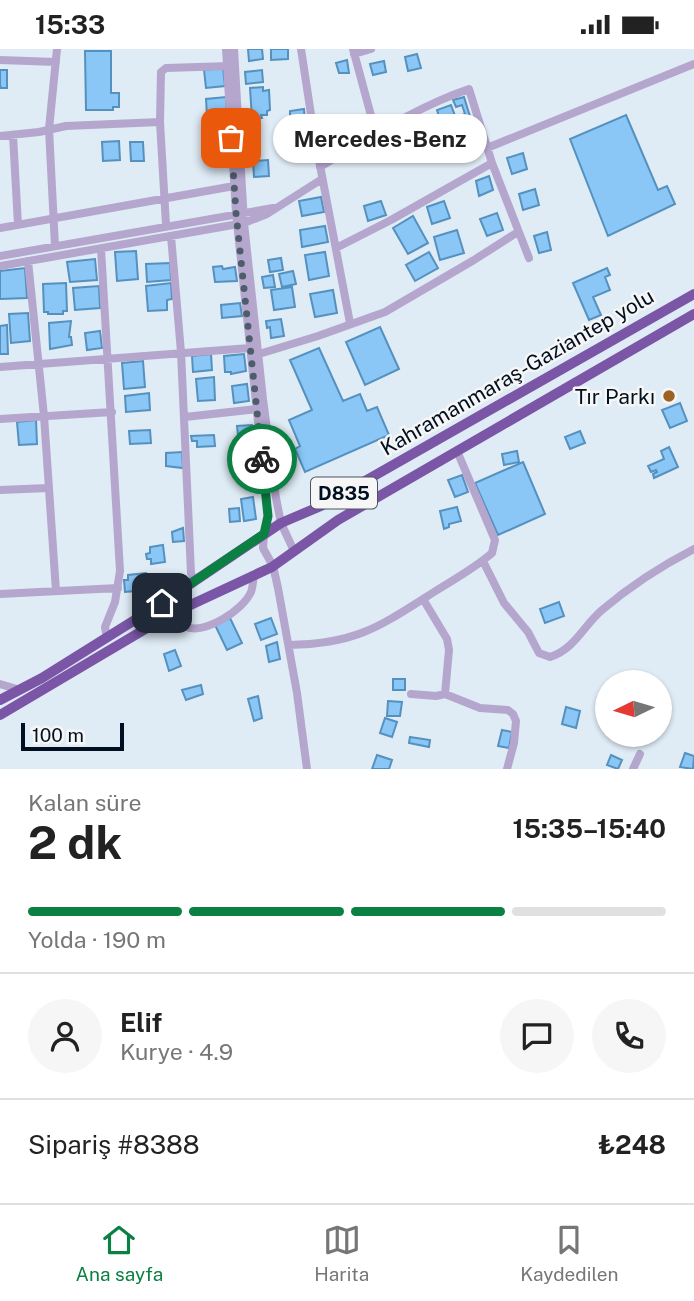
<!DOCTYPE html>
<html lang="tr">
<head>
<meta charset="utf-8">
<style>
	:root { --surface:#fff; --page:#f6f6f6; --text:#222; --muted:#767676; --line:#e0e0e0; --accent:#0b8043 }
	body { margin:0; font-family:"Public Sans",sans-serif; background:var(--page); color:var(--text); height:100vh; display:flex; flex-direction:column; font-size:26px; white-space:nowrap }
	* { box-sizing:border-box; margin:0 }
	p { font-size:23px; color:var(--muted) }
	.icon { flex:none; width:38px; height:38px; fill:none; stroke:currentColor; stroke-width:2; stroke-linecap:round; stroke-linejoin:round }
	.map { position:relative; height:720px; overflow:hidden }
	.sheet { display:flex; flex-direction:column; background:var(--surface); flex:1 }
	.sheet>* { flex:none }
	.needle { width:46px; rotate:265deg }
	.buttons { position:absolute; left:595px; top:621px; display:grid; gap:14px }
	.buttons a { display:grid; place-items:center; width:77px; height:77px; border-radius:50%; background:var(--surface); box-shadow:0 2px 5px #0004; font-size:35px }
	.scale { position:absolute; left:21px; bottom:18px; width:103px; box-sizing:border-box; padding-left:7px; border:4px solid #001021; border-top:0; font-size:19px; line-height:24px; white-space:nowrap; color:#001021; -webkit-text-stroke:5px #f6f6f6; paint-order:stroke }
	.pin { position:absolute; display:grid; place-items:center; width:60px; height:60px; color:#fff; margin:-30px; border-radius:14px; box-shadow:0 4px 10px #0006 }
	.courier { position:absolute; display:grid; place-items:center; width:70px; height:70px; margin:-35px; border:5px solid #0b8043; border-radius:50%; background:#fff; color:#222; box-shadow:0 2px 9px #0007 }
	.bubble { position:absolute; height:49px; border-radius:24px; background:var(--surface); box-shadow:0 2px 5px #0004; font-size:23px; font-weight:700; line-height:49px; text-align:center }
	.summary em { font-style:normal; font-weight:700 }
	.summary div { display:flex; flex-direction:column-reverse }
	.summary { display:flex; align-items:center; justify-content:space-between; height:119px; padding:0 28px }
	h1 { font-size:46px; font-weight:700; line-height:52px }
	.bar { display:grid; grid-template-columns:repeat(4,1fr); gap:10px 7px; align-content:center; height:84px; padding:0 28px }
	.bar i { height:9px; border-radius:5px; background:var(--line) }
	.bar .active { background:var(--accent) }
	.bar p { grid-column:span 4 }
	.line { display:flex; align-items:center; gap:18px; padding:0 28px; border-top:2px solid var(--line) }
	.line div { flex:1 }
	.round { display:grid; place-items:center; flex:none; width:74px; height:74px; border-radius:37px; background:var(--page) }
	.status { display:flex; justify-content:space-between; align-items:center; height:49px; padding:0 35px; background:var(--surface); direction:ltr }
	.status svg { height:19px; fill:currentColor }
	.tabs { display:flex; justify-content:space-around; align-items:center; height:98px; border-top:2px solid var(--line); background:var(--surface); font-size:19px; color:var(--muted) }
	.tabs a { display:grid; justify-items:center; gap:4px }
	.tabs .active { color:var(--accent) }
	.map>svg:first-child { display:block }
	.building { fill:#8ac7f7; stroke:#5591be; stroke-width:2 }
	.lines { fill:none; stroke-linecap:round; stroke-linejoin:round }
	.minor { stroke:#b5a6cd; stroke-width:8 }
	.highway { stroke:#7b56a7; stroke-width:10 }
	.done { stroke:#4e5d6b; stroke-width:7; stroke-dasharray:0 12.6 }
	.route { stroke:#0b8043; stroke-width:9 }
	.poi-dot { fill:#9d6223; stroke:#f6f6f6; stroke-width:2.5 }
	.labels { text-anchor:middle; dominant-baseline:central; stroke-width:5; stroke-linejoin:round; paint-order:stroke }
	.shield { fill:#f6f6f6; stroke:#4a5561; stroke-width:2 }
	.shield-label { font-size:19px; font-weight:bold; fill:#001021 }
	.street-label { font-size:21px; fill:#001021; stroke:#f6f6f6 }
	.poi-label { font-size:21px; fill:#001021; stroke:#f6f6f6; text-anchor:end }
</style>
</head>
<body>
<div class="status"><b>15:33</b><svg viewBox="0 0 49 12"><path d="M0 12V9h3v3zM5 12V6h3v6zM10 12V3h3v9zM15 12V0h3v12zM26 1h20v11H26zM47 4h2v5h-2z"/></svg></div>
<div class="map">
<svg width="694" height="720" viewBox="0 0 694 720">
	<rect width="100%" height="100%" fill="#dfebf5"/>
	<path class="building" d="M248,0h14l1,10 -14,2z
		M271,0h17v10l-17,1z
		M85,2h26v42h8v14h-6v3h-27z
		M417,5l4,14 -13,3 -3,-14z
		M347,11l2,13h-10l-3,-10z
		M384,12l2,11 -13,3 -3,-11z
		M223,19l2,18 -19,2 -2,-18z
		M0,21h7v18h-6l-1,-3z
		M262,21l1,12 -17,2 -1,-12z
		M263,38v4l6,-1 1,20 -3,1v4h-6l1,3 -10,1 -2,-31z
		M226,48l1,18 -20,1 -1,-17z
		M464,48l8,26 -10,3 -3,-10 6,-2 -3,-9 -6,2 -3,-7z
		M451,56l7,19 -15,5 -6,-19z
		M304,60l1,13 -15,1v-12z
		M626,66l32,75 9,-4 8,18 -67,32 -38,-97z
		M310,73l2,22 -22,2 -3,-21z
		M119,92l1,19 -17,1 -1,-19z
		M130,93h13l1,19h-13z
		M523,104l4,16 -15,5 -5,-16z
		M268,111l1,16 -15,1 -1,-16z
		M489,127l4,14 -14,6 -3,-15z
		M535,140l4,16 -16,5 -4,-16z
		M321,148l3,15 -22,4 -3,-15z
		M381,152l5,14 -18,6 -4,-15z
		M444,152l6,17 -18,6 -5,-17z
		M497,164l6,17 -16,6 -7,-17z
		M413,167l15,27 -20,11 -15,-26z
		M325,177l3,16 -26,5 -2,-17z
		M457,181l7,23 -24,7 -6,-23z
		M547,183l4,18 -12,3 -5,-17z
		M136,202l2,28 -21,2 -2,-29z
		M325,203l4,24 -20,4 -4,-25z
		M429,203l9,16 -23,13 -9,-16z
		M281,209l2,12 -13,2 -2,-12z
		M95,210l2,21 -27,2 -3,-20z
		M170,214l1,17 -24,2 -1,-18z
		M222,217l1,3 12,-2 2,14 -22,1 -2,-15z
		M25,219l2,30 -27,1v-28z
		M607,219l3,7 -5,2 5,13 -17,7 8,18 -12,5 -16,-37z
		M293,222l3,13 -14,3 -3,-13z
		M273,226l2,12 -11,1 -2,-11z
		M66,234l1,28h-4v3h-15v-2h-4l-1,-28z
		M171,234l1,16 -5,1v10l-19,1 -2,-25z
		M99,237l1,22 -25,2 -2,-22z
		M292,238l3,20 -21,3 -3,-20z
		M333,241l4,23 -22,4 -5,-23z
		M240,254l2,13 -20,2 -1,-13z
		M28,264l2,28 -19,2 -2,-29z
		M281,270l3,17 -13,2 -1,-11 -3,1 -1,-7z
		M71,272l-2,16h2l1,8 -22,4 -1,-26z
		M7,276l1,29h-8v-28z
		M380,278l19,42 -34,16 -19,-43z
		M100,282l2,17 -15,2 -2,-17z
		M319,299l24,53 17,-7 7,17 10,-4 12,28 -84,37 -10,-23 5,-3 -11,-26 23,-10 -22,-50z
		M211,305l1,16 -19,2 -1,-16z
		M244,305l2,17 -15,3v-2h-6l-1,-16z
		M143,312l2,26 -21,2 -2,-26z
		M214,328l1,23 -17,1 -2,-22z
		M247,335l2,17 -15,2 -2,-17z
		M149,344l1,17 -24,2 -1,-16z
		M680,354l7,18 -17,7 -8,-18z
		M36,371l1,24 -18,1 -2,-23z
		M252,376l2,17 -15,2 -2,-18z
		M150,381l1,13 -21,1 -1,-13z
		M580,382l5,12 -15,6 -5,-12z
		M214,386l1,11 -18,1v-6h-5l-1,-5z
		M243,398l2,13 -12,2 -2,-14z
		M669,398l9,20 -24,11 -1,-4 4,-2 -1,-2 -5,2 -3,-6 16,-7 -3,-8z
		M517,402l2,11 -15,3 -2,-11z
		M182,403l1,16 -17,-2v-13z
		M256,410l1,12 -12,2 -1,-12z
		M523,413l22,52 -47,21 -23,-52z
		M257,424l1,12 -14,1 -1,-12z
		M462,426l6,17 -13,5 -7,-17z
		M253,448l3,22 -12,2 -3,-22z
		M457,458l4,14 -12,3v3l-5,2 -4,-18z
		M239,459l1,13 -10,1 -1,-13z
		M183,479l1,13 -11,1 -1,-10z
		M163,496l2,17 -14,2v-5h-4l-1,-5 4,-1v-6z
		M146,524l2,17 -23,2 -1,-12h4v-5z
		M559,553l5,14 -19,7 -5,-14z
		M230,569l12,25 -15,7 -12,-25z
		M271,569l6,16 -16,6 -6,-16z
		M277,593l3,17 -11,3 -3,-16z
		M175,601l6,16 -12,5 -5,-17z
		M393,630h12v11h-12z
		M201,636l2,9 -17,6 -4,-10z
		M258,647l4,22 -8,3 -6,-22z
		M388,652l14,1 -2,14h-13z
		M566,658l14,4 -4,17 -14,-4z
		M385,669l12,4 -5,15 -12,-4z
		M502,681l10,2 -3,16 -11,-2z
		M410,688l20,3 -1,7 -20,-4z
		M685,704l9,3 -1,13 -13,-2z
		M377,706l15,5 -3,9h-17z
		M611,706l11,5 -4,9 -11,-4z"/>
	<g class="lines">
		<path class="minor" d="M226,0l10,164 32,303 -4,18 -1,14 10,18 5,22 19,105 10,76
			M234,0l10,174 19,176 13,99 5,25 13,28
			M301,0l13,85 36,189
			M353,0l23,85
			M354,5l17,-5
			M0,11l56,2
			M13,86l5,90
			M0,87l39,-4 27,-6 94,-4
			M487,99l207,-84
			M320,118c48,-28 96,-60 149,-78l23,74 37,95
			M166,176l-6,-103 1,-50 5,-4 64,-2
			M0,179l234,-42
			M171,187l10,116 10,221 3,7
			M55,197l-6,-117 8,-80
			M336,199l55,-28 101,-57
			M101,200l19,322 -5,31 -10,25 2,11
			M0,207l273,-48
			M28,212l16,155 12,175
			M0,217l244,-43 23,-9 55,-35
			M259,305l59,-18 67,-24 89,-52 44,-28
			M0,318l250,-19
			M185,368l72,-8
			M0,370l112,-7
			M0,441l48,-2
			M483,512l21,42 24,29 11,21 11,4c25,-8 34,-32 52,-47 27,-23 61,-45 92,-61
			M0,545l118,-6
			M423,550l24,40 2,11 -4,44
			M162,554c6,9 14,21 24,24 20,7 57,-17 65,-35 2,-5 2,-12 3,-17
			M289,596c67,-1 90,-18 145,-53 19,-12 41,-24 58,-39l3,-13 -38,-89
			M0,635l17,5
			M411,645l25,2 9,-2 35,14 28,2 5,4 3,7 -2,22 -7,26
			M633,720l7,-15"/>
		<path class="highway" d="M0,651l42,-22 120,-75 119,-80 40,-17 373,-212
			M0,666l169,-100 103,-48 66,-47 356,-206"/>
	</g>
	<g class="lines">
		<path class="done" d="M231,89l5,75 26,246"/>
		<path class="route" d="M162,554l102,-69 4,-18 -6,-57"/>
	</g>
	<circle class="poi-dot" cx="669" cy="347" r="7"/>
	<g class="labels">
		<rect class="shield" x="311" y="428.5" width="66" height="31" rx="5"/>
		<g class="shield-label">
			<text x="344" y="444">D835</text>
		</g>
		<g class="street-label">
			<text transform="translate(517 323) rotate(-30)">Kahramanmaraş-Gaziantep yolu</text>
		</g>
		<g class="poi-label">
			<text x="655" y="347">Tır Parkı</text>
		</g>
	</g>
</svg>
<div class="buttons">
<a><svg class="needle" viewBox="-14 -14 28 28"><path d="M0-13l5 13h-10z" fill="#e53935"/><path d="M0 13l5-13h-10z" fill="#767676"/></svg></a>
</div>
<div class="scale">100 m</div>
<div class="pin" style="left:231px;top:89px;background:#ea580c"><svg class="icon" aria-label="bag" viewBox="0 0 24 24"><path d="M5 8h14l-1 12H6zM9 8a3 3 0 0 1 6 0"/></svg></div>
<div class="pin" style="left:162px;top:554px;background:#1f2937"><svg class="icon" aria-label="home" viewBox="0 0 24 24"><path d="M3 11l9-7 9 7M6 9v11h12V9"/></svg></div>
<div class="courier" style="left:262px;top:410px"><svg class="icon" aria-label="bike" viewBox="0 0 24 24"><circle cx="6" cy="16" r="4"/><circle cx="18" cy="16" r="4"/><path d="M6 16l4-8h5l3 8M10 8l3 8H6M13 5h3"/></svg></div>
<div class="bubble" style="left:273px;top:65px;width:214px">Mercedes-Benz</div>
</div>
<section class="sheet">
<div class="summary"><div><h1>2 dk</h1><p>Kalan süre</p></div><em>15:35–15:40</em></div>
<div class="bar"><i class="active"></i><i class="active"></i><i class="active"></i><i></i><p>Yolda · 190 m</p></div>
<div class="line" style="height:126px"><a class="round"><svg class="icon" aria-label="person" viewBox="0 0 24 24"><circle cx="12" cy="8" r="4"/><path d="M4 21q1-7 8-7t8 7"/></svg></a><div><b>Elif</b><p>Kurye · 4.9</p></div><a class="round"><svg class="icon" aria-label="chat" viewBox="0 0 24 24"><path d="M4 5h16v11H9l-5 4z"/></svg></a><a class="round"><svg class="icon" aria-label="phone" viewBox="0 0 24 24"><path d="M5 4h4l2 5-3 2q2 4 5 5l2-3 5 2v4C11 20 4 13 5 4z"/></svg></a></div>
<div class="line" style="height:91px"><div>Sipariş #8388</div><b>₺248</b></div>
</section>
<nav class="tabs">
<a class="active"><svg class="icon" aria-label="home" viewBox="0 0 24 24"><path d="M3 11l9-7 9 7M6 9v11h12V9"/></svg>Ana sayfa</a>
<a><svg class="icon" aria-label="map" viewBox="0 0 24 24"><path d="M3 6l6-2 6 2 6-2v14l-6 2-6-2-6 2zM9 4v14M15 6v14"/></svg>Harita</a>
<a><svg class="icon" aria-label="saved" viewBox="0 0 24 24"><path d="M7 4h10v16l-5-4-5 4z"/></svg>Kaydedilen</a>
</nav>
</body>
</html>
